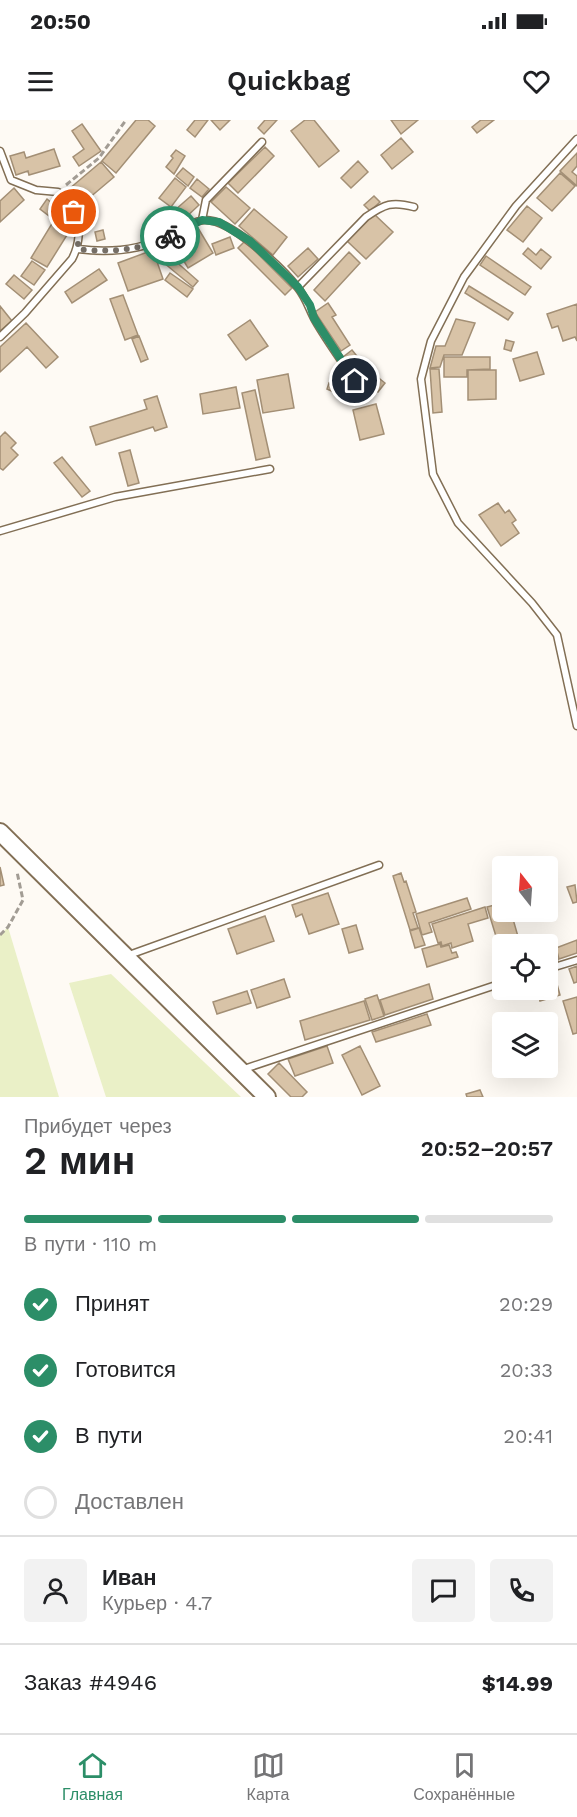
<!DOCTYPE html>
<html lang="ru">
<head>
<meta charset="utf-8">
<style>
	:root { --surface:#fff; --page:#f2f2f2; --text:#202124; --muted:#757577; --line:#e0e0e0; --accent:#2c8e68 }
	body { margin:0; font-family:"Work Sans",sans-serif; background:var(--page); color:var(--text); height:100vh; display:flex; flex-direction:column; font-size:22px; white-space:nowrap }
	* { box-sizing:border-box; margin:0 }
	p { font-size:20px; color:var(--muted) }
	.icon { flex:none; width:33px; height:33px; fill:none; stroke:currentColor; stroke-width:2; stroke-linecap:round; stroke-linejoin:round }
	.map { position:relative; height:977px; overflow:hidden }
	.side { display:flex; flex-direction:column; background:var(--surface); flex:1 }
	.side>* { flex:none }
	.needle { width:39px; rotate:343deg }
	.tools { position:absolute; left:492px; top:736px; display:grid; gap:12px }
	.tools a { display:grid; place-items:center; width:66px; height:66px; border-radius:6px; background:var(--surface); box-shadow:0 6px 24px #0002; font-size:30px }
	.pin { position:absolute; display:grid; place-items:center; width:51px; height:51px; color:#fff; margin:-26px; border:3px solid #fff; border-radius:50%; box-shadow:0 2px 6px #0007 }
	.courier { position:absolute; display:grid; place-items:center; width:60px; height:60px; margin:-30px; border:4px solid #2c8e68; border-radius:50%; background:#fff; color:#222; box-shadow:0 2px 8px #0007 }
	.headline em { font-style:normal; font-weight:600 }
	.headline div { display:flex; flex-direction:column-reverse }
	.headline { display:flex; align-items:center; justify-content:space-between; height:102px; padding:0 24px }
	h1 { font-size:39px; font-weight:600; line-height:45px }
	.bar { display:grid; grid-template-columns:repeat(4,1fr); gap:9px 6px; align-content:center; height:72px; padding:0 24px }
	.bar i { height:8px; border-radius:4px; background:var(--line) }
	.bar .selected { background:var(--accent) }
	.bar p { grid-column:span 4 }
	.line { display:flex; align-items:center; gap:15px; padding:0 24px; border-top:2px solid var(--line) }
	.line div { flex:1 }
	.round { display:grid; place-items:center; flex:none; width:63px; height:63px; border-radius:6px; background:var(--page) }
	ol { padding:0 24px; list-style:none }
	li { display:flex; align-items:center; gap:18px; height:66px }
	li p { margin-inline-start:auto }
	li .icon { padding:6px; border-radius:50%; background:var(--accent); color:#fff; stroke-width:4 }
	li:last-child { color:var(--muted) }
	li i { width:33px; height:33px; border:3px solid var(--line); border-radius:50% }
	.status { display:flex; justify-content:space-between; align-items:center; height:42px; padding:0 30px; background:var(--surface); direction:ltr }
	.status svg { height:16px; fill:currentColor }
	header { display:flex; justify-content:space-between; align-items:center; height:78px; padding:0 24px; background:var(--surface); font-size:27px; font-weight:600 }
	.dock { display:flex; justify-content:space-around; align-items:center; height:84px; border-top:2px solid var(--line); background:var(--surface); font-size:16px; color:var(--muted) }
	.dock a { display:grid; justify-items:center; gap:3px }
	.dock .selected { color:var(--accent) }
	.map>svg:first-child { display:block }
	.green { fill:#eaf0c7 }
	.building { fill:#d8c3a7; stroke:#a38f75; stroke-width:1.5 }
	.lines { fill:none; stroke-linecap:round; stroke-linejoin:round }
	.service-casing { stroke:#826f55; stroke-width:9 }
	.tertiary-casing { stroke:#826f55; stroke-width:20 }
	.path { stroke:#a29c94; stroke-width:3; stroke-dasharray:6 3; stroke-linecap:butt }
	.service { stroke:#fff; stroke-width:6 }
	.tertiary { stroke:#fff; stroke-width:16 }
	.done { stroke:#756e66; stroke-width:6; stroke-dasharray:0 10.8 }
	.route { stroke:#2c8e68; stroke-width:8 }
</style>
</head>
<body>
<div class="status"><b>20:50</b><svg viewBox="0 0 49 12"><path d="M0 12V9h3v3zM5 12V6h3v6zM10 12V3h3v9zM15 12V0h3v12zM26 1h20v11H26zM47 4h2v5h-2z"/></svg></div>
<header><svg class="icon" aria-label="menu" viewBox="0 0 24 24"><path d="M4 6h16M4 12h16M4 18h16"/></svg>Quickbag<svg class="icon" aria-label="heart" viewBox="0 0 24 24"><path d="M12 20l-8-8c-3-5 5-10 8-4 3-6 11-1 8 4z"/></svg></header>
<div class="map">
<svg width="577" height="977" viewBox="0 0 577 977">
	<rect width="100%" height="100%" fill="#fefaf4"/>
	<path class="green" d="M8,807l51,170h-59v-162z
		M111,854l130,123h-135l-37,-114z"/>
	<path class="building" d="M136,0h12l7,6 -39,47 -14,-12z
		M195,0h13l-13,17 -8,-7z
		M211,0h19l-10,10z
		M265,0h12l-13,14 -6,-6z
		M305,0h9l25,31 -20,16 -28,-36z
		M391,0h27l-17,14z
		M481,0h13l-17,13 -5,-6z
		M82,4l19,27 -22,15 -6,-9 11,-8 -12,-18z
		M401,18l12,14 -21,17 -11,-14z
		M265,27l9,9 -36,37 -10,-10z
		M54,29l6,17 -31,9 -1,-4 -12,4 -6,-19 14,-4 2,6z
		M176,30l9,6 -11,18 -8,-7 7,-9 -2,-2z
		M577,33v13l-5,6 5,4v10l-17,-15z
		M358,41l10,11 -17,16 -10,-10z
		M101,42l13,15 -32,27 -13,-15z
		M183,48l11,9 -6,9 -12,-10z
		M560,53l15,13 -23,25 -15,-13z
		M175,58l11,9 -15,20 -12,-9z
		M197,59l12,10 -7,8 -12,-9z
		M226,67l24,21 -15,16 -24,-22z
		M14,68l10,12 -24,22v-21z
		M191,76l8,9 -15,14 -9,-9z
		M374,76l6,6 -10,9 -6,-6z
		M47,79l18,15 -4,6 -5,-4 -3,3 -13,-10z
		M527,86l15,12 -19,24 -16,-12z
		M254,89l33,28 -14,18 -34,-29z
		M374,94l19,18 -27,27 -19,-18z
		M56,97l16,10 -25,40 -16,-9z
		M198,108l15,25 -25,15 -15,-25z
		M103,110l2,9 -8,2 -2,-9z
		M230,117l4,11 -18,7 -4,-11z
		M245,121l47,47 -7,7 -47,-47z
		M308,128l10,11 -20,18 -10,-11z
		M528,128l8,7 5,-6 10,8 -10,12 -18,-15z
		M153,130l10,29 -35,12 -10,-28z
		M164,131l34,30 -5,6 -35,-29z
		M349,132l11,11 -35,38 -11,-11z
		M486,136l45,31 -6,8 -45,-30z
		M32,141l13,9 -11,15 -13,-9z
		M99,149l8,11 -35,23 -7,-11z
		M170,153l23,16 -6,8 -22,-17z
		M14,155l18,15 -8,9 -18,-15z
		M469,166l44,27 -5,7 -43,-27z
		M123,175l15,40 -13,5 -15,-41z
		M328,183l8,12 -4,2 18,28 -9,6 -26,-39z
		M577,184v37l-2,-4 -12,4 -5,-15 -6,2 -5,-14z
		M0,186l12,15 -12,10z
		M456,199l19,4 -13,32h-18l-4,12 -10,1 6,-22h9z
		M250,200l18,26 -22,14 -18,-25z
		M26,203l32,34 -12,11 -19,-21 -27,25v-25z
		M139,216l9,23 -7,3 -9,-23z
		M506,220l8,2 -3,9 -7,-2z
		M352,230l17,21 -9,6 -17,-20z
		M537,232l7,22 -24,7 -7,-22z
		M444,237h46v12l-23,1v7h-23z
		M430,249h9l3,43 -9,1z
		M468,250h28v29l-28,1z
		M370,251l15,12 -7,9 -16,-11z
		M288,254l6,34 -31,5 -6,-33z
		M329,263l29,12 -3,6 -28,-12z
		M236,267l4,21 -37,6 -3,-20z
		M255,270l15,67 -14,3 -14,-67z
		M157,276l10,31 -12,4 -2,-4 -57,18 -6,-18 57,-18 -3,-9z
		M376,284l8,30 -24,6 -7,-30z
		M5,312l11,11 -5,5 7,7 -15,15 -3,-2v-31z
		M130,330l9,33 -11,3 -9,-33z
		M62,337l28,34 -8,6 -28,-34z
		M498,383l7,10 4,-3 7,10 -4,3 7,10 -18,13 -22,-31z
		M0,747l4,18 -4,1z
		M401,753l3,9 2,-1 10,31 -3,1 5,15 -8,2 -17,-54z
		M575,765l2,17 -4,1 -6,-16z
		M328,773l11,31 -30,10 -7,-20 -6,3 -4,-12z
		M467,778l4,11 -42,14 3,9 -10,3 -6,-21z
		M502,783v9h9l8,28 -20,6 -12,-39z
		M485,787l3,11 -20,6 5,17 -21,7 -1,-5 -9,3 -1,-4 -3,1 -6,-19z
		M265,796l9,25 -37,13 -9,-25z
		M356,805l7,24 -14,4 -7,-24z
		M419,808l6,17 -10,3 -5,-17z
		M577,820v13l-18,6 -3,-11z
		M552,821l6,19 -10,3v-18h-9z
		M440,824l1,3 8,-2 3,8 4,-1 2,5 -31,10 -5,-18z
		M577,846v16l-3,1 -5,-14z
		M554,853l6,22 -20,6 -3,-11h11v-15z
		M284,859l6,18 -33,11 -6,-18z
		M429,864l4,15 -48,16 -5,-15z
		M247,871l4,12 -34,11 -4,-12z
		M377,875l7,21 -12,4 -7,-21z
		M577,877v36l-4,1 -10,-33z
		M364,881l6,19 -65,20 -5,-19z
		M427,894l4,11 -55,17 -4,-10z
		M327,926l6,17 -38,13 -7,-17z
		M360,926l20,40 -18,9 -20,-40z
		M279,943l28,29 -5,5h-11l-23,-23z
		M480,970l3,7h-16l-1,-3z"/>
	<g class="lines">
		<g class="service-casing">
			<path id="service" d="M577,19l-61,67 -52,71 -33,64 -10,38 12,95 25,49 74,80 25,32 20,91
				M0,31l11,29 25,10 22,2c5,6 12,13 16,20 8,13 5,34 -2,47l-47,54 -25,24
				M202,100l4,-20 56,-58
				M78,129c30,4 60,2 89,-12 11,-5 25,-16 37,-17 26,-2 78,48 94,68 8,10 11,21 17,32 12,21 27,41 40,61
				M298,167l68,-70c19,-13 26,-16 48,-10
				M0,411l115,-34 155,-28
				M129,835l250,-90
				M548,849l29,-9
				M244,949l258,-86"/>
		</g>
		<g class="tertiary-casing">
			<path id="tertiary" d="M0,712l267,265"/>
		</g>
		<path class="path" d="M66,65l33,-27 27,-38
			M0,815l8,-8 15,-27 -6,-28"/>
		<use href="#service" class="service"/>
		<use href="#tertiary" class="tertiary"/>
	</g>
	<g class="lines">
		<path class="done" d="M74,92l4,15v22c32,4 63,1 92,-13"/>
		<path class="route" d="M170,116l32,-16 17,2 31,19 48,46 12,18 4,13 41,63"/>
	</g>
</svg>
<div class="tools">
<a><svg class="needle" viewBox="-14 -14 28 28"><path d="M0-13l5 13h-10z" fill="#e53935"/><path d="M0 13l5-13h-10z" fill="#757577"/></svg></a>
<a><svg class="icon" aria-label="locate" viewBox="0 0 24 24"><circle cx="12" cy="12" r="6"/><path d="M12 2v4M12 18v4M2 12h4M18 12h4"/></svg></a>
<a><svg class="icon" aria-label="layers" viewBox="0 0 24 24"><path d="M12 4l9 5-9 5-9-5zM3 14l9 5 9-5"/></svg></a>
</div>
<div class="pin" style="left:74px;top:92px;background:#ea580c"><svg class="icon" aria-label="bag" viewBox="0 0 24 24"><path d="M5 8h14l-1 12H6zM9 8a3 3 0 0 1 6 0"/></svg></div>
<div class="pin" style="left:355px;top:261px;background:#1f2937"><svg class="icon" aria-label="home" viewBox="0 0 24 24"><path d="M3 11l9-7 9 7M6 9v11h12V9"/></svg></div>
<div class="courier" style="left:170px;top:116px"><svg class="icon" aria-label="bike" viewBox="0 0 24 24"><circle cx="6" cy="16" r="4"/><circle cx="18" cy="16" r="4"/><path d="M6 16l4-8h5l3 8M10 8l3 8H6M13 5h3"/></svg></div>
</div>
<section class="side">
<div class="headline"><div><h1>2 мин</h1><p>Прибудет через</p></div><em>20:52–20:57</em></div>
<div class="bar"><i class="selected"></i><i class="selected"></i><i class="selected"></i><i></i><p>В пути · 110 m</p></div>
<ol>
<li><svg class="icon" aria-label="check" viewBox="0 0 24 24"><path d="M5 12l5 5 9-10"/></svg>Принят<p>20:29</p></li>
<li><svg class="icon" aria-label="check" viewBox="0 0 24 24"><path d="M5 12l5 5 9-10"/></svg>Готовится<p>20:33</p></li>
<li><svg class="icon" aria-label="check" viewBox="0 0 24 24"><path d="M5 12l5 5 9-10"/></svg>В пути<p>20:41</p></li>
<li><i></i>Доставлен</li>
</ol>
<div class="line" style="height:108px"><a class="round"><svg class="icon" aria-label="person" viewBox="0 0 24 24"><circle cx="12" cy="8" r="4"/><path d="M4 21q1-7 8-7t8 7"/></svg></a><div><b>Иван</b><p>Курьер · 4.7</p></div><a class="round"><svg class="icon" aria-label="chat" viewBox="0 0 24 24"><path d="M4 5h16v11H9l-5 4z"/></svg></a><a class="round"><svg class="icon" aria-label="phone" viewBox="0 0 24 24"><path d="M5 4h4l2 5-3 2q2 4 5 5l2-3 5 2v4C11 20 4 13 5 4z"/></svg></a></div>
<div class="line" style="height:78px"><div>Заказ #4946</div><b>$14.99</b></div>
</section>
<nav class="dock">
<a class="selected"><svg class="icon" aria-label="home" viewBox="0 0 24 24"><path d="M3 11l9-7 9 7M6 9v11h12V9"/></svg>Главная</a>
<a><svg class="icon" aria-label="map" viewBox="0 0 24 24"><path d="M3 6l6-2 6 2 6-2v14l-6 2-6-2-6 2zM9 4v14M15 6v14"/></svg>Карта</a>
<a><svg class="icon" aria-label="saved" viewBox="0 0 24 24"><path d="M7 4h10v16l-5-4-5 4z"/></svg>Сохранённые</a>
</nav>
</body>
</html>
